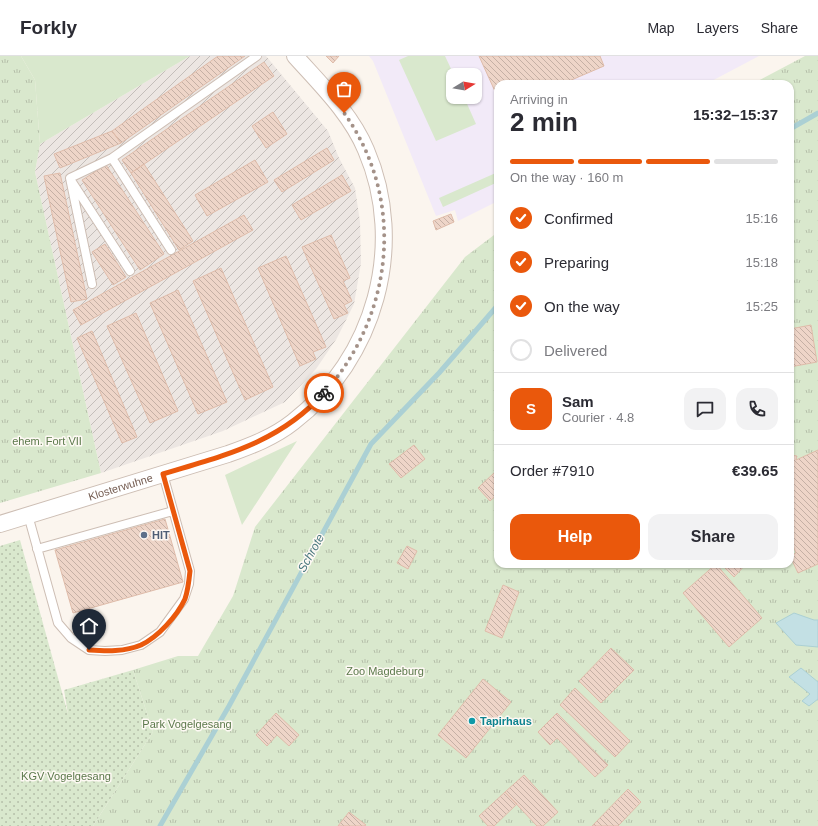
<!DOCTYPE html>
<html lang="en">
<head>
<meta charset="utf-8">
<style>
	:root { --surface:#fff; --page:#f2f2f3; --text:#2b2b33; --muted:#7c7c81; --line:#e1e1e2; --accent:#ea580c }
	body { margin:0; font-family:Arial,sans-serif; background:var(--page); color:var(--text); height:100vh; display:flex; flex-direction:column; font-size:15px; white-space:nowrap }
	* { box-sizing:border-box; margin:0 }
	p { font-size:13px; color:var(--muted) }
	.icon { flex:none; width:22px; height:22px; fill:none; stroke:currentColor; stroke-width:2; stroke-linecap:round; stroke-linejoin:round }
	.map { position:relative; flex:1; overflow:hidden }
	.sheet { position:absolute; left:494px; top:24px; width:300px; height:488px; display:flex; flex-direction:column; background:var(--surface); border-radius:12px; box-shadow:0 1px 3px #0004 }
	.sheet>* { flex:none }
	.needle { width:26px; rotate:79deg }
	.controls { position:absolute; left:446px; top:12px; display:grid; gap:8px }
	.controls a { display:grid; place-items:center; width:36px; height:36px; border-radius:8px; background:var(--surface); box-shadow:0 1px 3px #0004; font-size:20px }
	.pin { position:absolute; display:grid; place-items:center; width:34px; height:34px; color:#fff; margin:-41px -17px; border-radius:50% 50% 50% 0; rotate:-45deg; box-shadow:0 0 4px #0007 }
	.pin .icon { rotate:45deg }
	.courier { position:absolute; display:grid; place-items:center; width:40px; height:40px; margin:-20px; border:3px solid #ea580c; border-radius:50%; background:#fff; color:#222; box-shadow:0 1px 5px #0007 }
	.overview em { font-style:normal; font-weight:700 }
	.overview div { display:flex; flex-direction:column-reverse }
	.overview { display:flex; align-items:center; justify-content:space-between; height:68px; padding:0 16px }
	h1 { font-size:26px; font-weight:700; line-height:30px }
	.bar { display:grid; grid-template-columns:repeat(4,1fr); gap:6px 4px; align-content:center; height:48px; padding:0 16px }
	.bar i { height:5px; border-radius:3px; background:var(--line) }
	.bar .on { background:var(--accent) }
	.bar p { grid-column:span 4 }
	.line { display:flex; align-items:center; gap:10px; padding:0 16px; border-top:1px solid var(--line) }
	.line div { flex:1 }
	.round { display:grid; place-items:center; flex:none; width:42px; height:42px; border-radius:12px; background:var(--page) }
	ol { padding:0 16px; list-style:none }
	li { display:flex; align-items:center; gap:12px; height:44px }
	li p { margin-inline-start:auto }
	li .icon { padding:4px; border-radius:50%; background:var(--accent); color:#fff; stroke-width:4 }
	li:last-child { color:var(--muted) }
	li i { width:22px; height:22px; border:2px solid var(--line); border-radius:50% }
	.cta { display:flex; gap:8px; margin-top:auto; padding:8px 16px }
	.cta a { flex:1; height:46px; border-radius:12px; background:var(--accent); color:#fff; font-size:16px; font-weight:700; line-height:46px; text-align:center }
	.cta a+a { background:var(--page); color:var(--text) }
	header { display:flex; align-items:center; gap:24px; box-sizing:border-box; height:56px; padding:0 20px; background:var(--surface); border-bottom:1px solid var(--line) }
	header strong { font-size:19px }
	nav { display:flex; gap:22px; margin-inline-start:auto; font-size:14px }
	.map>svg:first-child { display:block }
	.industrial { fill:url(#industrial-furrows) }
	.education { fill:#f2eaf8; fill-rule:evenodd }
	.grass { fill:#d9e8cd }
	.park { fill:url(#park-tufts) }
	.garden { fill:url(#garden-dots) }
	.water { fill:#c3e0e4; stroke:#abd0d4 }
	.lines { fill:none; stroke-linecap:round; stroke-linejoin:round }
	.stream { stroke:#abd0d4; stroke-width:5 }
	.building { fill:url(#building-back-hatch); stroke:#dfbcaa }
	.service-casing { stroke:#cdbeb4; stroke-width:10 }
	.minor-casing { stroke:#cdbeb4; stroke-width:18 }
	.service { stroke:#fff; stroke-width:8 }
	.minor { stroke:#fff; stroke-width:16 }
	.done { stroke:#a49289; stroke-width:4; stroke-dasharray:0 7.2 }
	.route { stroke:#ea580c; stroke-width:5 }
	.service-dot { fill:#5c6f8a; stroke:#fef9f4; stroke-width:1.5 }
	.culture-dot { fill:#0f9aa8; stroke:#fef9f4; stroke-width:1.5 }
	.labels { text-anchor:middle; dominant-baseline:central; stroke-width:3; stroke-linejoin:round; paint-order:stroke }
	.park-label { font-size:11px; fill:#5b794b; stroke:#fef9f4 }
	.street-label { font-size:11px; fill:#755d52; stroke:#fef9f4 }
	.service-label { font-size:11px; font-weight:bold; fill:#4e5e75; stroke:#fef9f4; text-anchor:start }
	.culture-label { font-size:11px; font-weight:bold; fill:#0d838f; stroke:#fef9f4; text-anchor:start }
	.water-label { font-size:12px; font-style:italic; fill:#4a787f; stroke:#fef9f4 }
</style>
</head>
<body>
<header>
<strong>Forkly</strong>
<nav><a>Map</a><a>Layers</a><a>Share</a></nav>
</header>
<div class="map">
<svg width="818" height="770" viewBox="0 0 818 770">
	<defs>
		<pattern id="industrial-furrows" width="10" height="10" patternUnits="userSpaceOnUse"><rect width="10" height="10" fill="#ece6e2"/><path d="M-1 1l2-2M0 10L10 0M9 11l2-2" fill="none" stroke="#c4beba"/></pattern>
		<pattern id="park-tufts" width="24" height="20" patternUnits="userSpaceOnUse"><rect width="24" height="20" fill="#d9e8cd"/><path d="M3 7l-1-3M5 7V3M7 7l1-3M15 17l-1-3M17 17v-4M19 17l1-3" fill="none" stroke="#b5bfa9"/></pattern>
		<pattern id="garden-dots" width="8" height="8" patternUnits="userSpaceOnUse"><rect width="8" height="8" fill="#d9e8cd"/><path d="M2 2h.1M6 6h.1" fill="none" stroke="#b5bfa9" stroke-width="1.8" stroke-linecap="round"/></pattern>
		<pattern id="building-back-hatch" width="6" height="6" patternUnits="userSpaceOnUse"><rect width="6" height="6" fill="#eed5c8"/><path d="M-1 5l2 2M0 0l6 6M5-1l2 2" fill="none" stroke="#c5b0a5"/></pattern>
	</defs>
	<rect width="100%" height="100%" fill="#fbf5ee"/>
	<path class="industrial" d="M190,0h76l62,75 11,27 16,30 5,34 1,41 -7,41 -17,34 -21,31 -31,33 -62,29 -122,42 -66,-301 5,-28z"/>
	<path class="education" d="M369,0h390l-53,28h-208v117l-40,20 -3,-11 -19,6 -63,-155zM453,19h22v22h-22z"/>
	<path class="grass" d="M21,0h169l-150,88 -5,-64z
		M408,0h37l9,19 -1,22h11l12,27 -40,17 -37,-81z
		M498,116v10l-55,25 -4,-9z
		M297,385l-55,84 -17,-50z"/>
	<path class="park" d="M0,0h21l14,24 5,64 -5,28 66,301 -101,30z
		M805,0h13v770h-725l60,-94 -20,-62 45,-14h20l35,-60 22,-69 210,-270 33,-25v332h292v-480h-38z"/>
	<path class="garden" d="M20,484l48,174 -4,-24 69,-20 20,62 -60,94h-93v-280z"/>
	<path class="water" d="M794,557l20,7h4v27l-22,-2 -20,-22z
		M801,612l17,14v17l-9,7 -7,-5 8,-7 -21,-17z"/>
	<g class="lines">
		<path class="stream" d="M790,73l28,-16
			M160,770l69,-120 142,-262 68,-71 59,-68"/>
	</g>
	<path class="building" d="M218,0h27l-124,87 -9,-12z
		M326,0h13l-6,7z
		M479,0h121l4,10 -42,18h-64v14z
		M264,6l10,14 -143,97 -9,-13z
		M273,56l14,22 -21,14 -14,-22z
		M112,75l9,12 -61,25 -6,-14z
		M327,92l7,12 -52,32 -8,-12z
		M255,104l13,22 -61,34 -12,-21z
		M144,108l49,77 -14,9 -48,-77z
		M106,109l58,89 -24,16 -58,-90z
		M60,117l27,126 -16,3 -27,-126z
		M342,119l9,16 -50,29 -9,-15z
		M451,158l3,8 -18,8 -3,-9z
		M244,159l9,15 -172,95 -8,-15z
		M331,179l19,43 -7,3 9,20 -8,4 4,8 -14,6 -32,-72z
		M105,188l21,33 -13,8 -21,-33z
		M286,200l40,91 -13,5 3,7 -16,7 -42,-98z
		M221,212l52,119 -28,13 -52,-119z
		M178,234l49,112 -29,12 -48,-111z
		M136,257l42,98 -28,12 -43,-97z
		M811,269l6,37 -27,5v-38z
		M92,275l45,106 -15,6 -45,-105z
		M414,389l11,14 -24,19 -12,-14z
		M818,394v114l-20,9 -8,-17 6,-3 -6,-15v-83l7,1 -1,4z
		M495,416l3,3v19l-8,7 -12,-13z
		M165,463l18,63 -110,31 -18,-63z
		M407,490l10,5 -9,18 -11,-6z
		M716,508l46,54 -33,29 -46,-54z
		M721,508h25l-12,13z
		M503,529l16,7 -17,46 -17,-7z
		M611,592l23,22 -33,33 -22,-22z
		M483,623l28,23 -45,56 -28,-23z
		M575,632l55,53 -15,16 -55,-52z
		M276,657l23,22 -10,11 -12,-11 -10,11 -11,-11z
		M557,657l51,52 -13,12 -38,-39 -7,7 -12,-13z
		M524,719l34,37 -15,14h-6l-32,-34z
		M628,733l13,13 -23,24h-26z
		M505,736l12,12 -23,22h-6l-9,-10z
		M349,756l17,13 -2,1h-26z"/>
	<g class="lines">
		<g class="service-casing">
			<path id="service" d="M112,102l59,92
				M72,126l58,89
				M92,228l-22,-106 42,-20 145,-102
				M28,459l30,108 13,15 18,12 16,1 17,-1 19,-5 19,-13 24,-33 5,-15 1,-13 -27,-97
				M37,493l136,-38"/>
		</g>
		<g class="minor-casing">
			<g id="minor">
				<path id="s1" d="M0,468l228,-70c23,-8 46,-17 65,-32 82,-63 114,-177 73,-272 -15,-36 -45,-65 -71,-94"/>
			</g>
		</g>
		<use href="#service" class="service"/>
		<use href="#minor" class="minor"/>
	</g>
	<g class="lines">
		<path class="done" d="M324,337c70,-78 82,-194 20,-280"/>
		<path class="route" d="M89,594c17,1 36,2 52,-5 17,-8 36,-29 44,-46 3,-9 4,-18 5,-28l-27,-97c62,-19 116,-31 161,-81"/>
	</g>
	<circle class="service-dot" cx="144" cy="479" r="4"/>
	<circle class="culture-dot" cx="472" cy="665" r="4"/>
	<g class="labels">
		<g class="park-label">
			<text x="47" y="385">ehem. Fort VII</text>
			<text x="385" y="615">Zoo Magdeburg</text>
			<text x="187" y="668">Park Vogelgesang</text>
			<text x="66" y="720">KGV Vogelgesang</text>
		</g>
		<g class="street-label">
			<text stroke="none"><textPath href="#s1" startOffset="126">Klosterwuhne</textPath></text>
		</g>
		<g class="service-label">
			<text x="152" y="479">HIT</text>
		</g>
		<g class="culture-label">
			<text x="480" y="665">Tapirhaus</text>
		</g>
		<g class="water-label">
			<text transform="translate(311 497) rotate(-61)">Schrote</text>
		</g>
	</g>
</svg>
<div class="controls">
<a><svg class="needle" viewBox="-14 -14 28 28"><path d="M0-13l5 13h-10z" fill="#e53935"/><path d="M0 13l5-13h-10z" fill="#7c7c81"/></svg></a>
</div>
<div class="pin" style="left:344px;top:57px;background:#ea580c"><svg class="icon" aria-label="bag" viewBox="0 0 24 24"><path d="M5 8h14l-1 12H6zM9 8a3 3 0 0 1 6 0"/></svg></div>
<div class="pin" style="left:89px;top:594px;background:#1f2937"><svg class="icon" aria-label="home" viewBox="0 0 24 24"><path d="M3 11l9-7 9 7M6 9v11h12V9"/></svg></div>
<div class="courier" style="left:324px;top:337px"><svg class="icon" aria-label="bike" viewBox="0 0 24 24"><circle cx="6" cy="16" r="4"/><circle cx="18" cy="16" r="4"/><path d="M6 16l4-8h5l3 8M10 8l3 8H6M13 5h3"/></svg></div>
<section class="sheet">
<div class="overview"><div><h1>2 min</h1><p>Arriving in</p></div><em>15:32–15:37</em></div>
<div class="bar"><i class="on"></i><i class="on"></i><i class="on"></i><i></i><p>On the way · 160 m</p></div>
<ol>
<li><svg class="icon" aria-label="check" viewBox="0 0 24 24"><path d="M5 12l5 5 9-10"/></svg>Confirmed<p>15:16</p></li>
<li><svg class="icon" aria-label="check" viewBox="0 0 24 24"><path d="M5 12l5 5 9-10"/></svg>Preparing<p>15:18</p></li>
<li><svg class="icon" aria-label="check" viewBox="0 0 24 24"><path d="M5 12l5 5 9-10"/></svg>On the way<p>15:25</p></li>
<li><i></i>Delivered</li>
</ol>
<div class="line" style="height:72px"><b class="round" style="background:var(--accent);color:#fff">S</b><div><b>Sam</b><p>Courier · 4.8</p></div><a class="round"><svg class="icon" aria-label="chat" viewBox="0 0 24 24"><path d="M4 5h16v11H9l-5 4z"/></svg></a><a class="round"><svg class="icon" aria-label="phone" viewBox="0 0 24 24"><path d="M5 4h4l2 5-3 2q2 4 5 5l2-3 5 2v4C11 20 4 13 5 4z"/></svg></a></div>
<div class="line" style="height:52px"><div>Order #7910</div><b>€39.65</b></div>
<div class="cta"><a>Help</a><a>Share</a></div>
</section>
</div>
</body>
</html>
